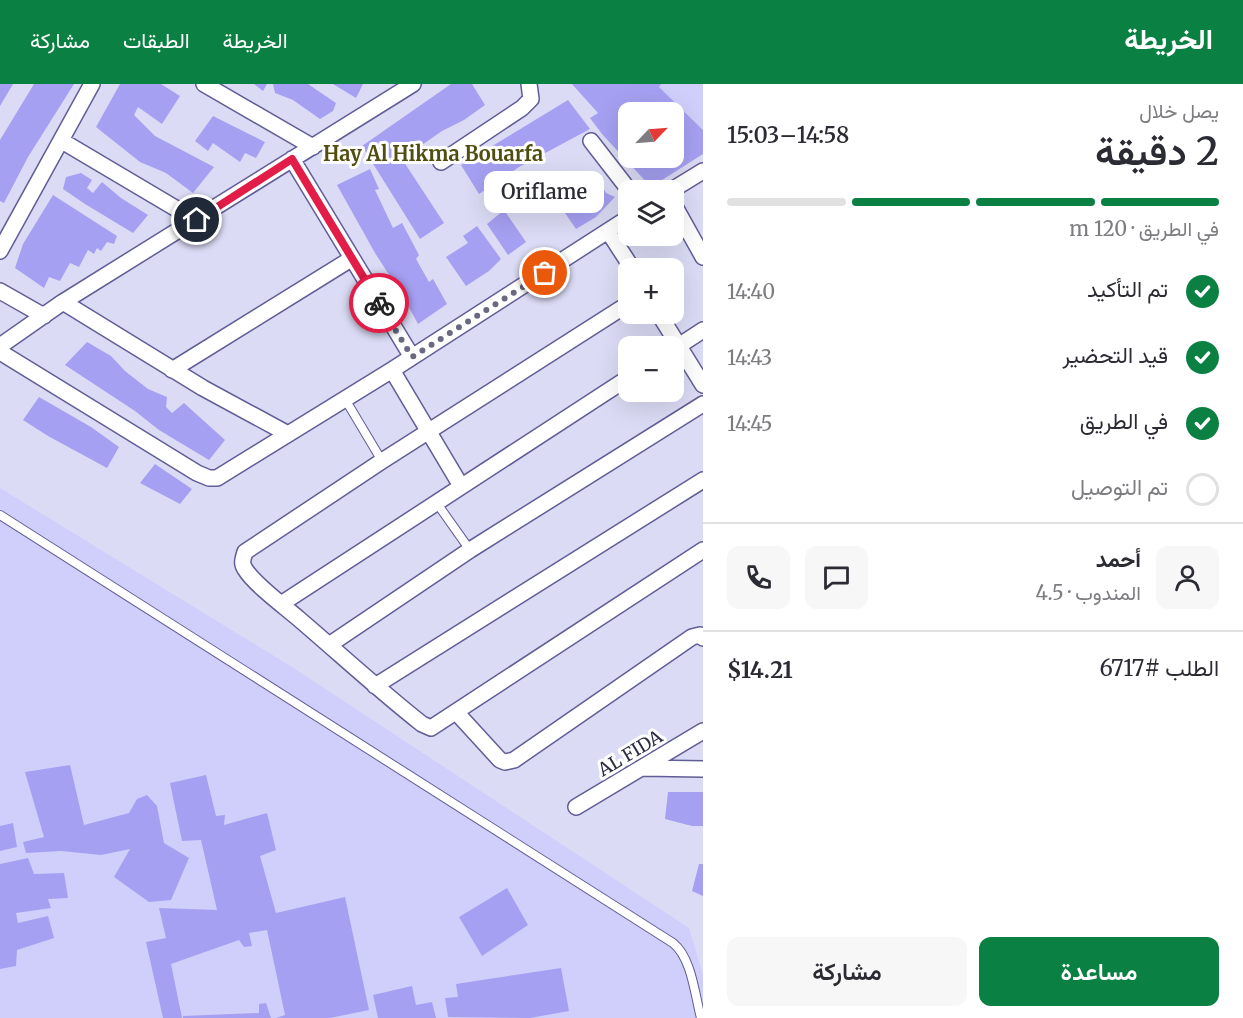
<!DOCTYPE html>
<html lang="ar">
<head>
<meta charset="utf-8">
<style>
	:root { --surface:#fff; --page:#f7f7f7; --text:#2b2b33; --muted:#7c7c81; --line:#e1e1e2; --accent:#0b8043 }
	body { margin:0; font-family:Merriweather,Vazirmatn,serif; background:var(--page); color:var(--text); direction:rtl; height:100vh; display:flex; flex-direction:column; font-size:22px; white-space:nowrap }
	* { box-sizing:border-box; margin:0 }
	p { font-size:20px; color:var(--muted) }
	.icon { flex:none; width:33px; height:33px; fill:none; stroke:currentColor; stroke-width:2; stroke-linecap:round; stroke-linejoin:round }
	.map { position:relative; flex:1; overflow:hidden; direction:ltr }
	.panel { display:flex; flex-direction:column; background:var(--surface); width:540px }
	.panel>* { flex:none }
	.needle { width:39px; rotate:65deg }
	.buttons { position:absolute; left:618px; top:18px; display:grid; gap:12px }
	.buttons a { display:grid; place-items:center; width:66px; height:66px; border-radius:12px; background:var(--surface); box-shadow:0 6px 24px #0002; font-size:30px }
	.pin { position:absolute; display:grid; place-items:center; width:51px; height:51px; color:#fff; margin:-26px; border:3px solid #fff; border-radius:50%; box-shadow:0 2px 6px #0007 }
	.courier { position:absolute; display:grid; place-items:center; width:60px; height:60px; margin:-30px; border:4px solid #e11d48; border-radius:50%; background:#fff; color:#222; box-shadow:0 2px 8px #0007 }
	.bubble { position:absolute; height:42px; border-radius:12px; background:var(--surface); box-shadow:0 6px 24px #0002; font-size:20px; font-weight:600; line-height:42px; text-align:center; direction:rtl }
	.headline em { font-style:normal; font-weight:600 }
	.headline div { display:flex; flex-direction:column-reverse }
	.headline { display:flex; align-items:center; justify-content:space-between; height:102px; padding:0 24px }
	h1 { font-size:39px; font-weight:600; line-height:45px }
	.bar { display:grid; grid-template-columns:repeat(4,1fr); gap:9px 6px; align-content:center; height:72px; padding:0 24px }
	.bar i { height:8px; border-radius:4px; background:var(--line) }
	.bar .on { background:var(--accent) }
	.bar p { grid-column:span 4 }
	.line { display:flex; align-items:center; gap:15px; padding:0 24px; border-top:2px solid var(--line) }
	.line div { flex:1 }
	.round { display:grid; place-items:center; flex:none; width:63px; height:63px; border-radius:12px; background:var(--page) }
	ol { padding:0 24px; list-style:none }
	li { display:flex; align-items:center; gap:18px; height:66px }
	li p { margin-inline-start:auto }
	li .icon { padding:6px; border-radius:50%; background:var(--accent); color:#fff; stroke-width:4 }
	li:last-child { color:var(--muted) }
	li i { width:33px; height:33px; border:3px solid var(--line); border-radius:50% }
	.button { display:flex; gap:12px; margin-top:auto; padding:12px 24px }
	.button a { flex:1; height:69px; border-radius:12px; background:var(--accent); color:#fff; font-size:24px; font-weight:600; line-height:69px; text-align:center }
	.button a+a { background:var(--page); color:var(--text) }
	header { display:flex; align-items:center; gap:36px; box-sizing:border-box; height:84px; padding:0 30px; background:var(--accent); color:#fff }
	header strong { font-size:28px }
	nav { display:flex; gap:33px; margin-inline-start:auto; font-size:21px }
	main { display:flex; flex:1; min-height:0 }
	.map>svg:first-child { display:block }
	.built { fill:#d0cffb }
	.building { fill:#a6a0f2; fill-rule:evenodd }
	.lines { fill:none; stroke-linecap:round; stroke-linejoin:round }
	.service-casing { stroke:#615d96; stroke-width:10 }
	.minor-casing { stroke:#615d96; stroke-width:18 }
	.service { stroke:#fff; stroke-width:8 }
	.minor { stroke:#fff; stroke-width:15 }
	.done { stroke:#696982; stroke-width:6; stroke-dasharray:0 10.8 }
	.route { stroke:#e11d48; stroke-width:8 }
	.labels { text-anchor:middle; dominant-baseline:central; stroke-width:6; stroke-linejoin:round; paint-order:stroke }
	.street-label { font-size:18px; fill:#2c2b44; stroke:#fff }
	.neighbourhood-label { font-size:20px; font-weight:bold; fill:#504d0e; stroke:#fff }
</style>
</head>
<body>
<header>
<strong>الخريطة</strong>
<nav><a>الخريطة</a><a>الطبقات</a><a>مشاركة</a></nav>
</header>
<main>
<section class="panel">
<div class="headline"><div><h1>2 دقيقة</h1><p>يصل خلال</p></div><em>14:58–15:03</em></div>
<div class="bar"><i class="on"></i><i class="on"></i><i class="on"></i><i></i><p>في الطريق · 120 m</p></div>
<ol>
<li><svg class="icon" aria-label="check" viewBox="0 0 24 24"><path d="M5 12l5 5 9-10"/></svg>تم التأكيد<p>14:40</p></li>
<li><svg class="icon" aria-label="check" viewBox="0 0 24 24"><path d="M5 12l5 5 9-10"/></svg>قيد التحضير<p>14:43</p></li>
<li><svg class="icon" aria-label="check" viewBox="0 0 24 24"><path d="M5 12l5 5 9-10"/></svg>في الطريق<p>14:45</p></li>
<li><i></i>تم التوصيل</li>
</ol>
<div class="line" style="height:108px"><a class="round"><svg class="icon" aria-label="person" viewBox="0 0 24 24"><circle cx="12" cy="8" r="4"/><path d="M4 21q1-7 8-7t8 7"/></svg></a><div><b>أحمد</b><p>المندوب · 4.5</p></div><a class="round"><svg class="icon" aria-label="chat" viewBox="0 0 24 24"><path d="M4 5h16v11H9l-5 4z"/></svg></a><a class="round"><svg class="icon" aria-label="phone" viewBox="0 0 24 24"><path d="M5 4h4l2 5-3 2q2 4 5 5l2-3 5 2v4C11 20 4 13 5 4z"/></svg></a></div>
<div class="line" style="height:78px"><div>الطلب #6717</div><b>$14.21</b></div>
<div class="button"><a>مساعدة</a><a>مشاركة</a></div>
</section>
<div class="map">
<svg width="703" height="934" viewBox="0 0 703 934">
	<rect width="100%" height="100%" fill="#dbdbf5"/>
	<path class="built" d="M656,0h47v46l-44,-43z
		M0,404l292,179 397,261 14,47v43h-703z"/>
	<path class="building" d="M0,0h13l-13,22z
		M34,0h40l-46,73 -24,46 -4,-2v-61z
		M120,0h41l19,12 -18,28 -24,-17 -4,8 21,21 59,31 -21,26 -27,-20 -26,-11 -44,-35z
		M254,0h13l-4,7z
		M273,0h35l28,19 -3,8 -13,8 -27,-19 -18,-7z
		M333,0h30l-7,14z
		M451,0h21l13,21 -21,15 -22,11 -40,28 42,64 -24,16 -58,-93z
		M572,0h89l-2,3 44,43v24l-52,33 -49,-53 -12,-16 8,-5zM628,28h46v46h-46z
		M568,16l22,29 -71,38 -40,27 -18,-29z
		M213,32l52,26 -9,16 -11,-5 -5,9 -27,-19 -5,8 -13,-10z
		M370,85l9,20 -4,1 18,38 9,-5 17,32 -3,4 13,23 4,-3 14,25 -29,20 -14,-26 -29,-45 -38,-68z
		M592,87l14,22 9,4 -19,20 -20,12 -20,-29z
		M81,89l11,7 -5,8 6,5 9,-11 19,16 27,17 -15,18 -48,-29 -22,-15 3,-12z
		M53,111l64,41 -3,8 -7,-2 -6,9 -4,-3 -3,6 -6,-4 -9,17 -9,-4 -10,18 -11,-4 -5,11 -29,-20 8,-24z
		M504,126l22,32 -18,13 -21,-31z
		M477,142l24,33 -12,12 -23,15 -20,-29 22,-14 -5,-7z
		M87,258l24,14 14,15 23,18 19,8 -1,10 6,6 12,-10 41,37 -16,20 -50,-30 -24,-19 -70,-46z
		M39,313l52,30 28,20 -12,21 -59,-32 -25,-16z
		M155,380l37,25 -12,15 -40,-21z
		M70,681l14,60 45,-12 8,-14 10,-4 10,11 7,37 25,15 -18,42 -22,2 -35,-25 16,-28 -29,6 -40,-4 -35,2 -3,-11 21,-5 -19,-65z
		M206,691l10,41 9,-1 -1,10 43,-12 9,37 -16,6 16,57 69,-16 24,113 -39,8h-54l9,-3 -18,-85 -18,3 3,13 -8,1 -5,-7 -68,24 11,54h-19l-17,-76 20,-4 -7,-30 58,2 -16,-70 -19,1 -12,-58z
		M668,708h35v34h-11l-27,-7z
		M13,739l4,24 -17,4v-25z
		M28,774l6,16 30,-1 4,25 -20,1 3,9 -35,5 2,10 30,-7 6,22 -37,12 -1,16 -16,3v-105z
		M699,780h4v32l-11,-5z
		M507,804l21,37 -46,31 -23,-39z
		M561,884l8,43 -39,7 -82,-1 -3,-19 13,-1 -2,-13z
		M412,902l4,19 16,-3 4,16h-58l-5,-23z
		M266,919l5,15h-88v-2l76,-3v-9z"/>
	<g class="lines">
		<g class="service-casing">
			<path id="service" d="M345,315l37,62
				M436,418l34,48
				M0,431l673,428c19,15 22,53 28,75"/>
		</g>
		<g class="minor-casing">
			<path id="minor" d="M204,0l109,63
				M62,57l135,80
				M591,57l38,49
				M292,75l120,198
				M441,78l81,-54 9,-9 -2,-15
				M672,106l31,-19
				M674,121l29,52
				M608,147l24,37
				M0,167l92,-167
				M0,207l44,25
				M63,218l140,86 85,46
				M628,220l-246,157 -137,91c-2,7 -4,11 0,17 9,15 40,38 54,50 41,35 81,72 123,105l9,4 272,-178
				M659,230l44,71
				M0,262l63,-44 350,-218
				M674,265l29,-19
				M0,268l197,121 12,5h8l175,-108 236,-152
				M172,286l179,-111
				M392,286l69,116
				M281,520l347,-226
				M329,561l141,-95 233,-146
				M375,602l328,-206
				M456,628l44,48 5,2 9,-2 178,-123 8,-2 3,3
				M643,684l60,1
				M576,723l127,-76"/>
		</g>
		<use href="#service" class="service"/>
		<use href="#minor" class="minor"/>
	</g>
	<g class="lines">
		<path class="done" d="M379,219l33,54 133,-84"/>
		<path class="route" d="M197,136l95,-61 87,144"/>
	</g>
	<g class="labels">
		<g class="street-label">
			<text transform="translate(630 669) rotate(-31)">AL FIDA</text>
		</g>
		<g class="neighbourhood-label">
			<text x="433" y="69">Hay Al Hikma Bouarfa</text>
		</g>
	</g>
</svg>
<div class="buttons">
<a><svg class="needle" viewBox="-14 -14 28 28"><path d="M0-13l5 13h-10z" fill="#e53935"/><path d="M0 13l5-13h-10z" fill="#7c7c81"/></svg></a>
<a><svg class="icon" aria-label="layers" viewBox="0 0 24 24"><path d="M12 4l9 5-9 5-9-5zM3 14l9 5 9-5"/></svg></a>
<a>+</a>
<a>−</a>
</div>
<div class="pin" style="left:545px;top:189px;background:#ea580c"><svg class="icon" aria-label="bag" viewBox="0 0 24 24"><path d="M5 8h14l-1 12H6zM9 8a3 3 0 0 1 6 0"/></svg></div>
<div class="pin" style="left:197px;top:136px;background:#1f2937"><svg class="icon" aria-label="home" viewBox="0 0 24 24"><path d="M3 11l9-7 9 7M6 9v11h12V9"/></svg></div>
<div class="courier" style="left:379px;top:219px"><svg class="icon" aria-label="bike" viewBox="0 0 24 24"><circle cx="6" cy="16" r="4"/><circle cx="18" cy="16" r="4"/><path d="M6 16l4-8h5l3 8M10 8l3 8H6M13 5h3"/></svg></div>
<div class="bubble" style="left:484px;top:87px;width:120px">Oriflame</div>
</div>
</main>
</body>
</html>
